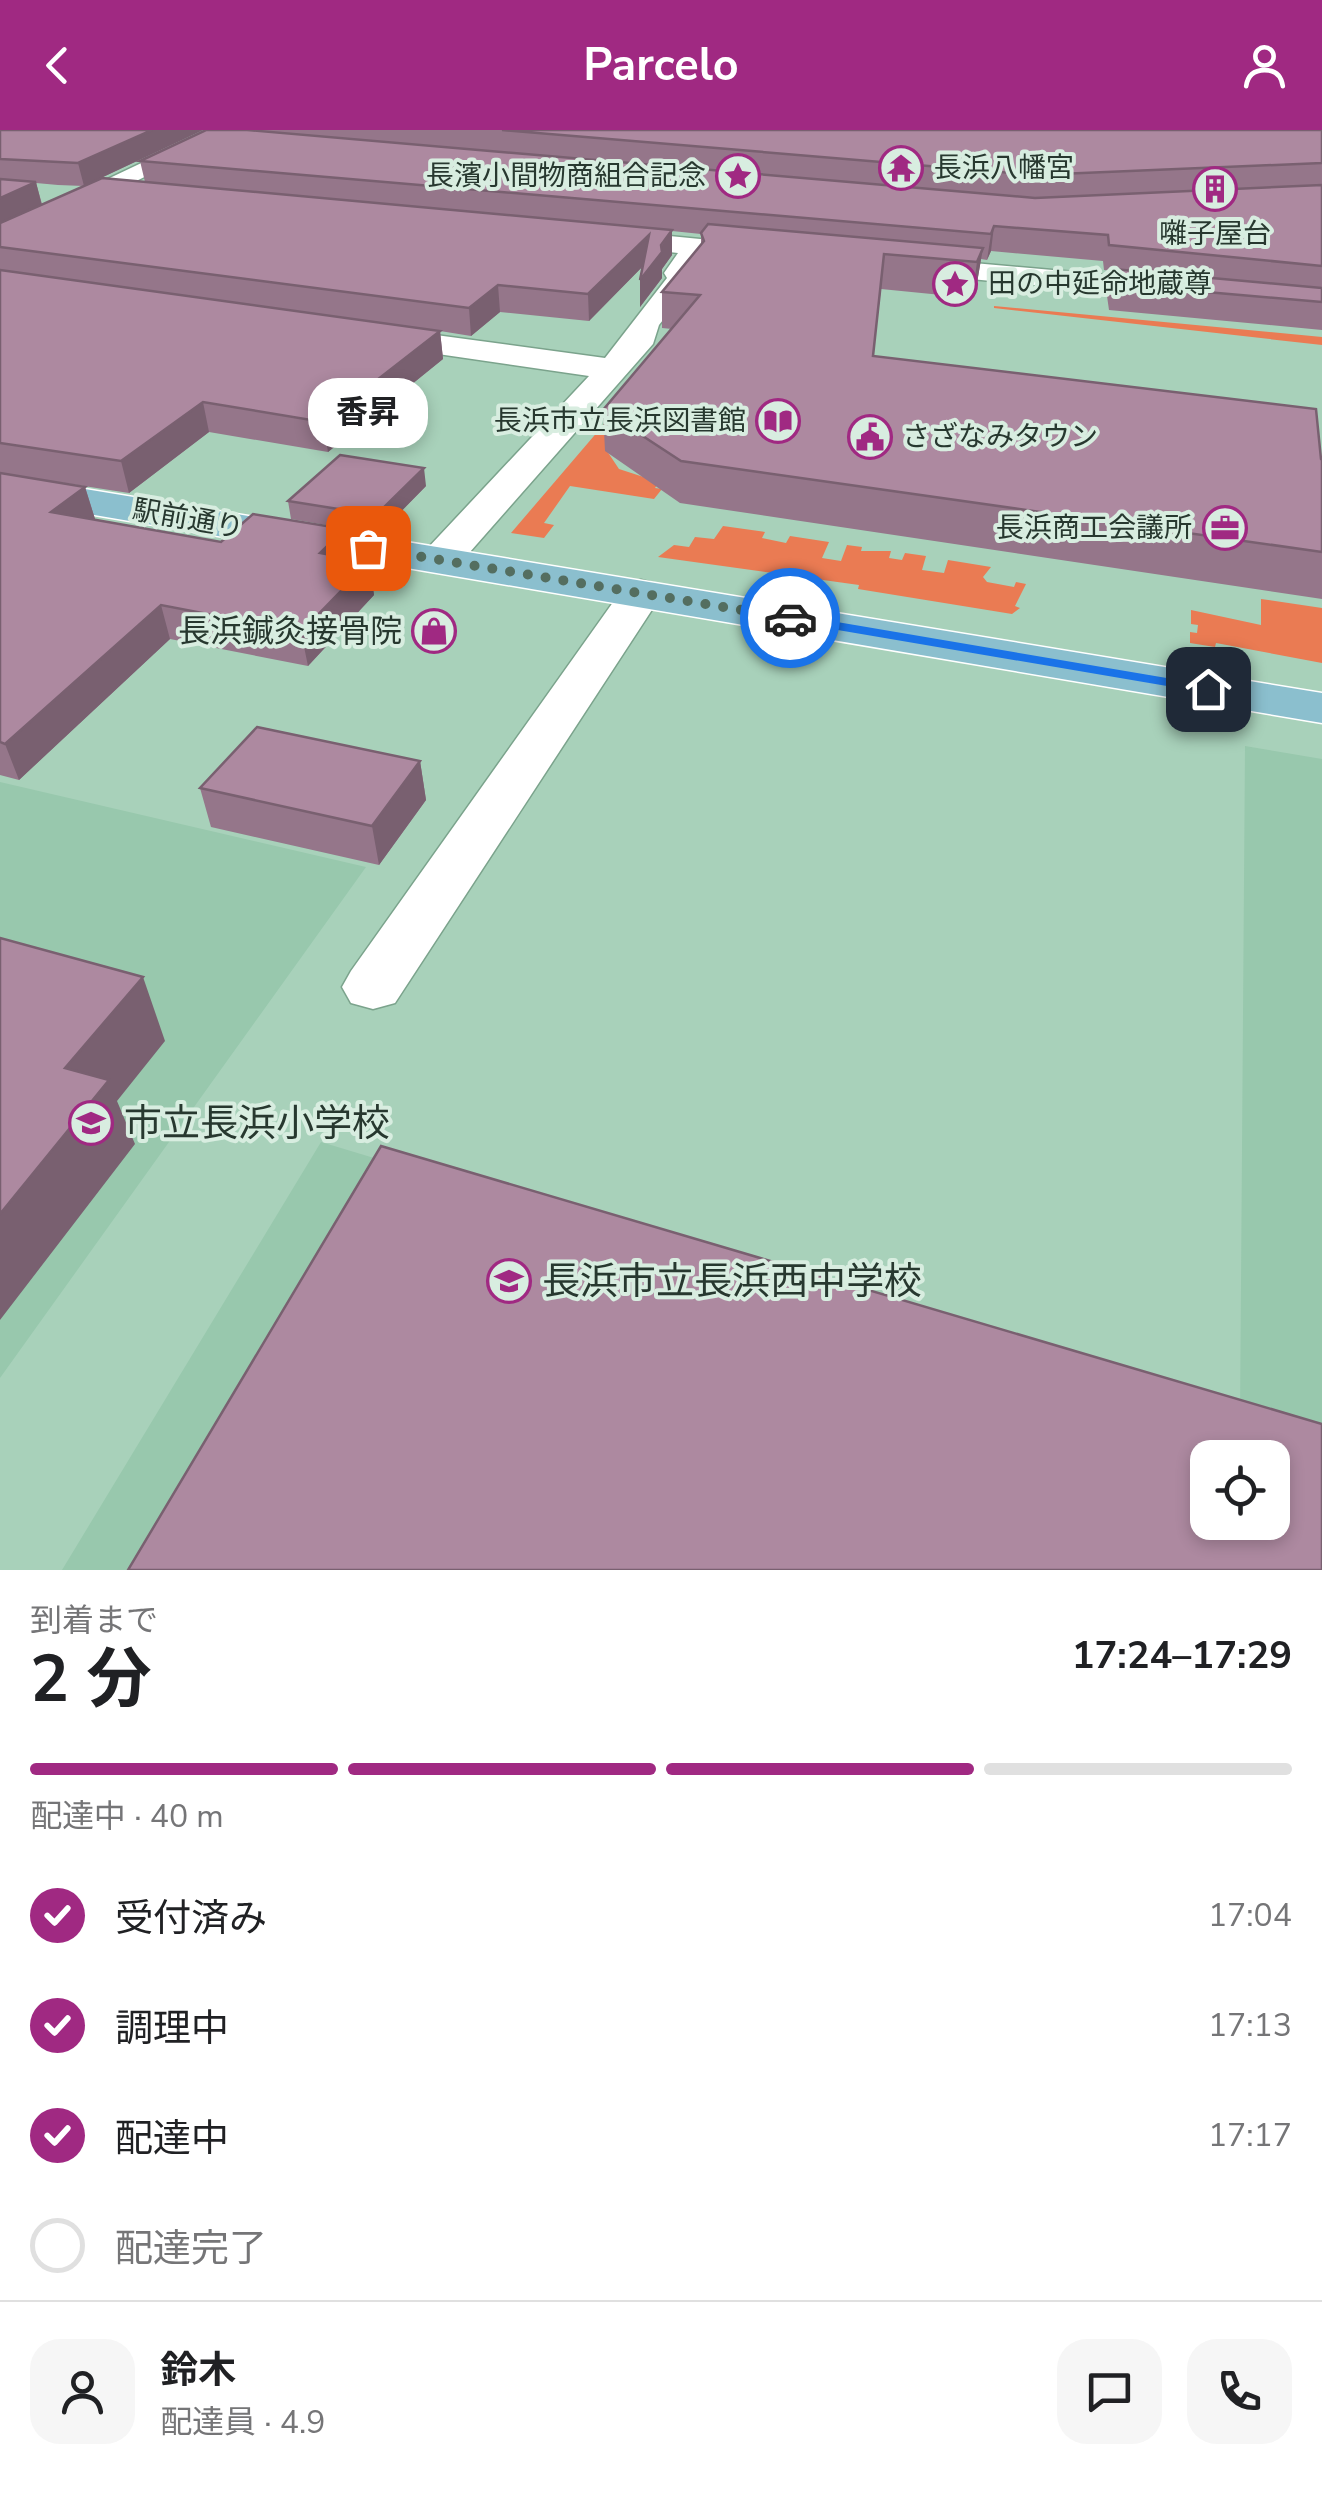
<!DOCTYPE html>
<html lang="ja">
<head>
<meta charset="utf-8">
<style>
	:root { --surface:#fff; --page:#f6f6f6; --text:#202124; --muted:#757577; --line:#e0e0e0; --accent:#a02982 }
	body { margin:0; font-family:"Nunito Sans","Noto Sans JP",sans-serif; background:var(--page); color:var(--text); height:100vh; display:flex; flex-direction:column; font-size:38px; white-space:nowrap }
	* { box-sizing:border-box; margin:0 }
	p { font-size:32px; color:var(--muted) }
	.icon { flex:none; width:55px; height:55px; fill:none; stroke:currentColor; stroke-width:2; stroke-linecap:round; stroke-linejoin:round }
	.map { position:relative; height:1440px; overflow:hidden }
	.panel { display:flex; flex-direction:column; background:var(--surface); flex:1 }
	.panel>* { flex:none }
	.buttons { position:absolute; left:1190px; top:1310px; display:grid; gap:20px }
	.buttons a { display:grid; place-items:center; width:100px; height:100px; border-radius:20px; background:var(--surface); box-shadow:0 5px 15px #0003; font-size:50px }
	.pin { position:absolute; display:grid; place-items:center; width:85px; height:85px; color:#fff; margin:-42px; border-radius:20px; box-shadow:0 5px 15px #0006 }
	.courier { position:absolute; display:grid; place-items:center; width:100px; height:100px; margin:-50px; border:8px solid #1a73e8; border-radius:50%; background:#fff; color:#222; box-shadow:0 2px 12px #0007 }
	.bubble { position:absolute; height:70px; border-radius:30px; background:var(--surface); box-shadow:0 5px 15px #0003; font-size:32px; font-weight:700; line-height:70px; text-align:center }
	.summary em { font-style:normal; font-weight:700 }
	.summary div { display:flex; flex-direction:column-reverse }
	.summary { display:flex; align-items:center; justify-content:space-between; height:170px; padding:0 30px }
	h1 { font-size:65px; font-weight:700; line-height:75px }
	.bar { display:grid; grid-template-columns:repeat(4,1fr); gap:15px 10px; align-content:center; height:120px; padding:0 30px }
	.bar i { height:12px; border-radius:8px; background:var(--line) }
	.bar .selected { background:var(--accent) }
	.bar p { grid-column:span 4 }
	.line { display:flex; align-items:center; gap:25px; padding:0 30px; border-top:2px solid var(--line) }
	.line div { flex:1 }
	.round { display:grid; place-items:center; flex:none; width:105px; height:105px; border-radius:30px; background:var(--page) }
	ol { padding:0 30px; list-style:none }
	li { display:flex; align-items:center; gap:30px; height:110px }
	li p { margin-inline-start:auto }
	li .icon { padding:10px; border-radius:50%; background:var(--accent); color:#fff; stroke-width:4 }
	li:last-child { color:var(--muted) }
	li i { width:55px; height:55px; border:5px solid var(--line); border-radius:50% }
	header { display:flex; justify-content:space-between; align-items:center; height:130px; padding:0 30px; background:var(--accent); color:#fff; font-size:45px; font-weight:700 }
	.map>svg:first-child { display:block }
	.built { fill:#98c8ad; fill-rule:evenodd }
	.green { fill:#ea7b53 }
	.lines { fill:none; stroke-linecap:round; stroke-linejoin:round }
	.minor-casing { stroke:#7ba38c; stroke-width:3 }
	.major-casing { stroke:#fff; stroke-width:3 }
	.minor { fill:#fff; fill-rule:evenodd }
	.major { fill:#8bbfce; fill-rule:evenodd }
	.wall { fill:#95768a; fill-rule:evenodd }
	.shaded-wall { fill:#796070 }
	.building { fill:#ad89a0; stroke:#796070; stroke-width:2.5; fill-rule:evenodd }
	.route { fill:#1a73e8 }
	.done { stroke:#546e60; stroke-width:10; stroke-dasharray:0 18 }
	.labels { text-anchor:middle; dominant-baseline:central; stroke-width:8; stroke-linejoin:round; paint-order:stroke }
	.far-poi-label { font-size:28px; fill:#27382f; stroke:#d8ede0; text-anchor:start }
	.far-street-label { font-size:28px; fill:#27382f; stroke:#d8ede0 }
	.poi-label { font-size:32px; fill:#27382f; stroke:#d8ede0; text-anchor:end }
	.near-poi-label { font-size:38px; fill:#27382f; stroke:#d8ede0; text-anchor:start }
</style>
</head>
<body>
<header><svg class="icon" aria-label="back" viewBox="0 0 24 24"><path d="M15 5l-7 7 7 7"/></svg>Parcelo<svg class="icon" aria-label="person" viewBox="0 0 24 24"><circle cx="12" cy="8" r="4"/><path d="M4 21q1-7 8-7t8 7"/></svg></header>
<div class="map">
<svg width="1322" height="1440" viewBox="0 0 1322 1440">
	<rect width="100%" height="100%" fill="#a8d1ba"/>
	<path class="built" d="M1245,616l77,13v811h-1260l259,-428 919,277zM1208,1328h64v64h-64z
		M0,652l366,85 -366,511z"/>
	<path class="green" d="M994,176l328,31v8l-328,-37z
		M670,217l-65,101 14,21 40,13 -4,6 7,1 -8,10 -84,-13 -26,37 10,2 -10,13 -33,-5z
		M723,396l42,6 -3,6 24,5 4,-7 39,6 -7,16 19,3 6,-16 15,2 -1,4h30l-2,7 13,2 3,-7 21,3 -4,14 22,3 4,-13 43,7 -8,10 4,5 27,5 2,-5 10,2 -11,22 5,2 -8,6 -154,-25 1,-4 -201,-28 16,-12 15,2 6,-10 19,2z
		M1261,469l61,9v55l-106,-20 -1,4 -25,-4v-11l7,1 1,-8 -7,-1v-14l70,15z"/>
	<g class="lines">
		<g class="minor-casing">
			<path id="minor" d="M211,0h29l-240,118v-18z
				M598,99l173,17 14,8 -14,8 -67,-6 -8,11 4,6 -41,52 -6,19 -198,225 -15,4 -15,-4 -6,-9 6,-9 164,-175 -220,-32 -16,-9 16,-9 236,32 62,-80 -3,-5 14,-20 -90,-10 -4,-6 4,-6z
				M907,127l415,37v18l-425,-40 -4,-6 4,-6z
				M641,450l15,4 7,9 -268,410 -22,6 -22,-6 -9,-16 9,-16 275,-387z"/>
		</g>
		<g class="major-casing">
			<path id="major" d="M0,345l1322,218v30l-1322,-224z"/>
		</g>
		<use href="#minor" class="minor"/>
		<use href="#major" class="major"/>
	</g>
	<path class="wall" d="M0,0h203l-113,53 55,-1 -5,-21 114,-31h1068v200l-213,-20 -2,-14 5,-25 -8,-1 -1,-9 -112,-10 -4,9 -6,-1 -4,24 -5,15 -91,-9 -8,67 449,104v139l-642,-96 -75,-52 -2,-41 69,-81 -10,-1v-36l39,-48v-10l-29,-3v24l-10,14v9l-22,29 2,-40 -53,54 -89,-9 -29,24 -31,-5 3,28 -115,93 -119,-20 -80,61 -129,-20zM36,53l22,2 26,1 -42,18z
		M0,343l85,14 10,32 -1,1 127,22 124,-13 5,29 19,4 5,33 -66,71 -138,-27 -151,141 -19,-5z
		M426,356l-47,48 -88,-15 -3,-18z
		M420,631l6,39 -47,65 -168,-38 -11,-39z"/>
	<path class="shaded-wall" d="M152,0h51l-119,56 -6,-23z
		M36,52l6,24 -42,20v-28z
		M994,96l-3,25 -4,9 4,-26z
		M672,100v25l-10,14v9l-22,29v-27z
		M649,105v25l-60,61 -1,-27z
		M983,118l-6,35 -5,15 5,-36z
		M498,155l2,27 -29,24 -2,-28z
		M440,201l3,28 -115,93 -5,-30z
		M203,272l6,30 -80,61 -8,-32z
		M424,338l2,18 -47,48 -3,-19z
		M85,357l10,32 -34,26 -10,-33z
		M345,399l5,33 -30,-9z
		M369,432l5,33 -66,71 -7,-34z
		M161,475l9,34 -151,141 -14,-36z
		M420,631l6,39 -47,65 -7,-39z
		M143,847l22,64 -48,60 18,43 -135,176v-106l65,-146z"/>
	<path class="building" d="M0,0h152l-74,33 -78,-4z
		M206,0h41l788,68 287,-13v81l-213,-21 -1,-10 -114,-9 -3,8 -851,-73z
		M502,0h820v33l-287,12z
		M102,48l570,52 -11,15 1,7 -22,28 9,-45 -61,59 -90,-9 -29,23 -469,-61v-24z
		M0,49l36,3 -36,16z
		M708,94l275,24 -6,14 -93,-8 -11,102 443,53 5,50 1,1v92l-641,-91 -78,-51 97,-115 -38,-3 42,-51 -3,-8z
		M1113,139l209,19v14l-207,-18z
		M0,140l440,61 -117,91 -120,-20 -82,59 -121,-18z
		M340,325l84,13 -48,47 -88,-14z
		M0,343l85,14 -34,25 170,30 32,-28 92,15 -25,24 49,9 -68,70 -140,-27 -156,139 -5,-2z
		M257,597l163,34 -48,65 -172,-38z
		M0,808l143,39 -78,91 44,12 -109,134z
		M381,1016l941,278v146h-1194zM1208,1328h64v64h-64z"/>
	<path class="route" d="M790,484l418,71 8,4 -8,4 -423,-72z"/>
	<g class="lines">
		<path class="done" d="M368,418l422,70"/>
	</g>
	<defs>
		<g id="temple-ring" transform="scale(2.25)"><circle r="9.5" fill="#d8ede0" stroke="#a02982" stroke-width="1.5"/><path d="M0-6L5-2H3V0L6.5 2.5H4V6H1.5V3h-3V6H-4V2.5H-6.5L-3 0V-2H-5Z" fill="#a02982"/></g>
		<g id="sight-ring" transform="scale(2.25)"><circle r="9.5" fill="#d8ede0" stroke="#a02982" stroke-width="1.5"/><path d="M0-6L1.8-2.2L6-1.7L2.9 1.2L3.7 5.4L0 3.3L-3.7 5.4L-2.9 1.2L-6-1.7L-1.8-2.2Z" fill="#a02982"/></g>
		<g id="building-ring" transform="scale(2.25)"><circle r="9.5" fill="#d8ede0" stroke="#a02982" stroke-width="1.5"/><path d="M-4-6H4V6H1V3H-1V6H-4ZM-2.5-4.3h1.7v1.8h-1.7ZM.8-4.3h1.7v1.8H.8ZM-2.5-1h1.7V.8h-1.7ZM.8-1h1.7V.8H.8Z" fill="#a02982"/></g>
		<g id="library-ring" transform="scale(2.25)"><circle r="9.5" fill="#d8ede0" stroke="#a02982" stroke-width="1.5"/><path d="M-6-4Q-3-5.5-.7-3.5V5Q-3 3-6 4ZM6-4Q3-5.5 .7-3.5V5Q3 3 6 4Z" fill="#a02982"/></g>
		<g id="civic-ring" transform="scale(2.25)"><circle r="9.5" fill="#d8ede0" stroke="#a02982" stroke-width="1.5"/><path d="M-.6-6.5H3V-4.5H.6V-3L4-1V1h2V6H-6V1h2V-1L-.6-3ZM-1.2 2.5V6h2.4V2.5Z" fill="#a02982"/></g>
		<g id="office-ring" transform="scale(2.25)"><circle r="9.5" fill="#d8ede0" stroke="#a02982" stroke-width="1.5"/><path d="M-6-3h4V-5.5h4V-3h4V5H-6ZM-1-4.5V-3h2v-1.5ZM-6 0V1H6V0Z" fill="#a02982"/></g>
		<g id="shop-ring" transform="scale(2.25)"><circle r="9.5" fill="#d8ede0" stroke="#a02982" stroke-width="1.5"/><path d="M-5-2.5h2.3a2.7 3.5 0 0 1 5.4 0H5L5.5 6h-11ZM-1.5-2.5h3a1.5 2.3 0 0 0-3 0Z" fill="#a02982"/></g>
		<g id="school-ring" transform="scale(2.25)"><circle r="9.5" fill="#d8ede0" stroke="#a02982" stroke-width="1.5"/><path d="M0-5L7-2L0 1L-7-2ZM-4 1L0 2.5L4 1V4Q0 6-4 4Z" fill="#a02982"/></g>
	</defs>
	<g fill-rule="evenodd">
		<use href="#temple-ring" x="901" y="38"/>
		<use href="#sight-ring" x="738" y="46"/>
		<use href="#building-ring" x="1215" y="59"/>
		<use href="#sight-ring" x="955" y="154"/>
		<use href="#library-ring" x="778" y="291"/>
		<use href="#civic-ring" x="870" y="307"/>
		<use href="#office-ring" x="1225" y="398"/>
		<use href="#shop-ring" x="434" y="501"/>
		<use href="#school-ring" x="91" y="993"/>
		<use href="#school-ring" x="509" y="1151"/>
	</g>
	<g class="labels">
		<g class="far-poi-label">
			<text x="934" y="38">長浜八幡宮</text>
			<text x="706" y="46" text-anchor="end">長濱小間物商組合記念</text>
			<text x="1215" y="104" text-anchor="middle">囃子屋台</text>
			<text x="988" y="154">田の中延命地蔵尊</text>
			<text x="746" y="291" text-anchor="end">長浜市立長浜図書館</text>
			<text x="902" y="307">さざなみタウン</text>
			<text x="1192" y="398" text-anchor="end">長浜商工会議所</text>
		</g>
		<g class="far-street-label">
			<text transform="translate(188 389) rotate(10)">駅前通り</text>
		</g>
		<g class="poi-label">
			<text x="402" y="501">長浜鍼灸接骨院</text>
		</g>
		<g class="near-poi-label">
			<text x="124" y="993">市立長浜小学校</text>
			<text x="542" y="1151">長浜市立長浜西中学校</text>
		</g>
	</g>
</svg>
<div class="buttons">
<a><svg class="icon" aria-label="locate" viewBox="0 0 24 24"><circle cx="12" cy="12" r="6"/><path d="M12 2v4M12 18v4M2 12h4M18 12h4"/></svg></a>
</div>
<div class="pin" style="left:368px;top:418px;background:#ea580c"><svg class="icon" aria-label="bag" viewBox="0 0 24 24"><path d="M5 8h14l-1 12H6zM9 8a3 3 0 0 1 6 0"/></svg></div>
<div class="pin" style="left:1208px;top:559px;background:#1f2937"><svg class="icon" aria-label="home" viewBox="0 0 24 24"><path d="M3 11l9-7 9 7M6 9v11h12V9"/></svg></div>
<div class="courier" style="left:790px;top:488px"><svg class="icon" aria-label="car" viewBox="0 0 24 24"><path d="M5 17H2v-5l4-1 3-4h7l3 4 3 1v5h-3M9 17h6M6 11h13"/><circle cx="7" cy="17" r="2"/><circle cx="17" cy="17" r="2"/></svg></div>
<div class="bubble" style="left:308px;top:248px;width:120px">香昇</div>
</div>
<section class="panel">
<div class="summary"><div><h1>2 分</h1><p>到着まで</p></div><em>17:24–17:29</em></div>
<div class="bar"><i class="selected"></i><i class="selected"></i><i class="selected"></i><i></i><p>配達中 · 40 m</p></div>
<ol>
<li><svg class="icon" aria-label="check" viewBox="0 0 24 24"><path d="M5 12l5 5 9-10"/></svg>受付済み<p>17:04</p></li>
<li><svg class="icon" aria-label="check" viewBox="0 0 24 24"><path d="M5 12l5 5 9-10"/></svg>調理中<p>17:13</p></li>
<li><svg class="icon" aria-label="check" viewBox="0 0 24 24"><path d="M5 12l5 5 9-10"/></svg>配達中<p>17:17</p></li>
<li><i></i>配達完了</li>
</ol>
<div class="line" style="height:180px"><a class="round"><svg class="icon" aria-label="person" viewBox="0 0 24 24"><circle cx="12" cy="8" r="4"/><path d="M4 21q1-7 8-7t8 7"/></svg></a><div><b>鈴木</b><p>配達員 · 4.9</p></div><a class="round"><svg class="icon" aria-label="chat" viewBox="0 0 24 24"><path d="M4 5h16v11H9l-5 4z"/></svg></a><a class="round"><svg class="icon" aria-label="phone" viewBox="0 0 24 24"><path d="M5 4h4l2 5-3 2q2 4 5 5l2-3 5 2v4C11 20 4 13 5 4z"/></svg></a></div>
</section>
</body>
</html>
